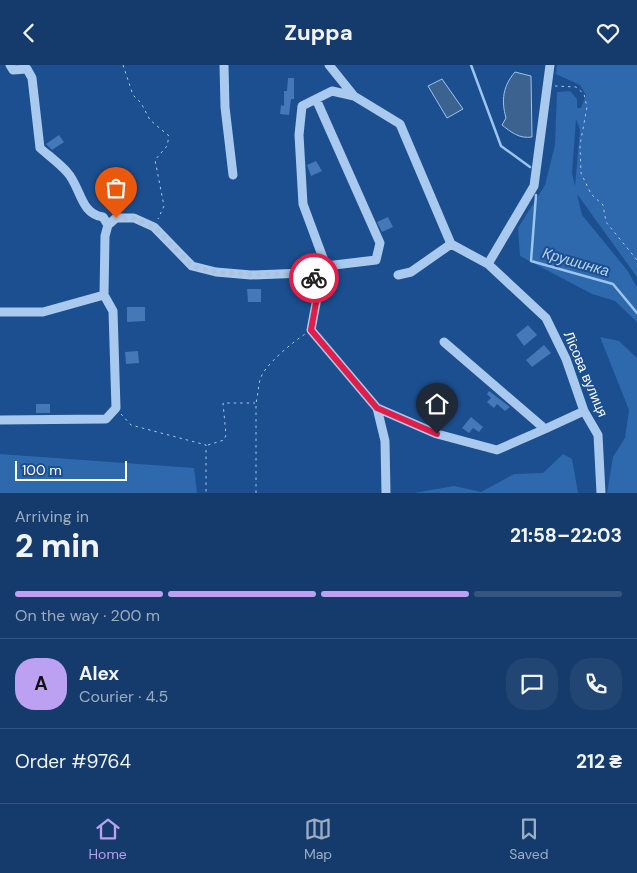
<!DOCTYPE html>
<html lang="en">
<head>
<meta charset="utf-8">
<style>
	:root { --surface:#143b6b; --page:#214673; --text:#f1f3f6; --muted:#9dadc1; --line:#33557e; --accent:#bca0f2 }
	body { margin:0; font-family:"DM Sans",sans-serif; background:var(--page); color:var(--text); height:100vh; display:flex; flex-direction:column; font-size:19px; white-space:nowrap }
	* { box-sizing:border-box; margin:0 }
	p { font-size:16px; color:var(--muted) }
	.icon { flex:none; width:28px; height:28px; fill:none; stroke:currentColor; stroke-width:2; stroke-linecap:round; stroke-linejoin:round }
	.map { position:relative; height:428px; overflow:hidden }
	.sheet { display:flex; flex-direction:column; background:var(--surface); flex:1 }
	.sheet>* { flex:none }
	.scale { position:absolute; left:15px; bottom:12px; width:112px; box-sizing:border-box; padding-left:5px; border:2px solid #fff; border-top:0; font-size:14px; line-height:18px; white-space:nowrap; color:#fff; -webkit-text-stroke:4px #1b4f8f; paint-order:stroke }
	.pin { position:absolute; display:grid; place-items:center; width:42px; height:42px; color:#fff; margin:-51px -21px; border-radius:50% 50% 50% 0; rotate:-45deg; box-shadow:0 0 5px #0007 }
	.pin .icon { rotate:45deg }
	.courier { position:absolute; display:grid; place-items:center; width:50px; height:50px; margin:-25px; border:4px solid #e11d48; border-radius:50%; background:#fff; color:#222; box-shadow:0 1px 6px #0007 }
	.headline em { font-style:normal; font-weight:800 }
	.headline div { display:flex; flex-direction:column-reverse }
	.headline { display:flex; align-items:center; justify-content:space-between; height:85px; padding:0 15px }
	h1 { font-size:32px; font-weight:800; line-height:38px }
	.bar { display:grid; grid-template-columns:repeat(4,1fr); gap:8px 5px; align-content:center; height:60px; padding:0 15px }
	.bar i { height:6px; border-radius:4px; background:var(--line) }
	.bar .on { background:var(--accent) }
	.bar p { grid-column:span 4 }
	.line { display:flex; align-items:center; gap:12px; padding:0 15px; border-top:1px solid var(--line) }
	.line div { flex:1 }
	.round { display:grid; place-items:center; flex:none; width:52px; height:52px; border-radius:20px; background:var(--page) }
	header { display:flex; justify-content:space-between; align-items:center; height:65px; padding:0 15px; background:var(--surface); font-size:22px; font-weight:800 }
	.tab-bar { display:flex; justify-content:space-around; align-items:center; height:70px; border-top:1px solid var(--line); background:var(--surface); font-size:14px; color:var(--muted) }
	.tab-bar a { display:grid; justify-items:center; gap:2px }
	.tab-bar .on { color:var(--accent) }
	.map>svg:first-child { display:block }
	.green { fill:#2e69ad; fill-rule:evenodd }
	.water { fill:#3c6290; stroke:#9cc4f0 }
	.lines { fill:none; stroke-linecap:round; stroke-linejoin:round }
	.stream { stroke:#9cc4f0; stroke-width:2.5 }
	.building { fill:#4478b7 }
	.path { stroke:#a9c9ee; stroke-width:1; stroke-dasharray:2.5 4; stroke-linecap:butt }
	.minor { stroke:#a9c9ee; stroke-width:9 }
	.done { stroke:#afc1d8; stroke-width:5; stroke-dasharray:0 9 }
	.route { stroke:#e11d48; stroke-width:6 }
	.labels { text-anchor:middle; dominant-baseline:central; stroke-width:4; stroke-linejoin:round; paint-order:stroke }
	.street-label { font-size:14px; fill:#fff; stroke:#1b4f8f }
	.water-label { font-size:15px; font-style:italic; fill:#b5d3f5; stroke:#1b4f8f }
</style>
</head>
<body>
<header><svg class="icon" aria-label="back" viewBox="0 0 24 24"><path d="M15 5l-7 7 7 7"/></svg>Zuppa<svg class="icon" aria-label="heart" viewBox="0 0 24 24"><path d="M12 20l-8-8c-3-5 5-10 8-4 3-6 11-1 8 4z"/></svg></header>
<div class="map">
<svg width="637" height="428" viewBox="0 0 637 428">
	<rect width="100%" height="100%" fill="#1b4f8f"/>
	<path class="green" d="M557,0h80v212l-60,-83 5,21 45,55 10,17v35l-22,-21 -23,-7 -72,-38 -2,-28 27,-43 10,-40 2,-53 13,-1 7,8v9h4l5,-13 -6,-10 -24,-11zM576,54l4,11 -5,56 -3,-13z
		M600,272l19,4 18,17v135h-30l6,-36 12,-19 4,-28z
		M0,389l194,14 3,25h-197z
		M563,389l9,5 6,34h-164l40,-7 27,6 33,-18 29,-1z"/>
	<path class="water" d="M515,7l16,4 1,61c-13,2 -21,-5 -30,-12l4,-7c-5,-18 -3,-32 9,-46z
		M442,14l21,30 -16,9 -19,-32z"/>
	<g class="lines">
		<path class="stream" d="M471,0l30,81 29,21
			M536,130l-5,66 82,23 24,29"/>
	</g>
	<path class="building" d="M288,13h6v21h-3l-2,16 -9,-1 1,-9 3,1v-15h3z
		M59,70l5,7 -12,8 -6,-6z
		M316,96l6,10 -11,5 -4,-11z
		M388,152l5,10 -11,5 -5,-10z
		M247,224h14v13h-13z
		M127,242h18v14l-18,1z
		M528,260l9,10 -13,11 -8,-11z
		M544,280l7,8 -19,14 -6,-7z
		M138,286l1,12 -13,1 -1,-12z
		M489,326l21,16 -5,4 -8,-7 -3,4 -7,-6 4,-4 -4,-4z
		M36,339h14v9h-14z
		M471,352l12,10 -4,5 -6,-4 -4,5 -7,-5z"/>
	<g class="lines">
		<path class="path" d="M123,0l10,30 8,8 9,17 19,16 -2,10 -12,14 9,46 -6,13
			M555,21l21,1 8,7 3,13 -7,38 1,28 10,21 12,11 3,17 31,38
			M121,349l10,11 75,20v48
			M208,380l16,-5 2,-5 -3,-32h32
			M256,428v-90c2,-8 2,-15 4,-23 3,-14 33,-38 45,-46"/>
		<path class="minor" d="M10,0l3,5 14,-1 5,9 8,70c9,8 19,15 27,24 14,15 13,42 36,45l5,8
			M224,0l1,42 8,68
			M329,0l25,31 46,28 51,120 37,20
			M550,0l-16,121 -46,78 58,54 20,41 18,52 14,24 3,58
			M354,31l-22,-5 -30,15 -3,29 4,69 23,62 -6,16 -9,48 66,78 60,26 60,16 48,-21
			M316,34l64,144 -4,17 -50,6
			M398,210l13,-3 40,-28
			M0,247h43l61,-17
			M444,277l101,87 39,-18
			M377,343l8,33 1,52
			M0,355l106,-1 10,-11 -3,-97 -9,-16 1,-59 3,-11 8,-7h18l20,9 38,39 24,6 35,3 53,-2 16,9"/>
	</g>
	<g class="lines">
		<path class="done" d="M116,153h18l20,9 38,39 24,6 36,3 52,-2 10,5"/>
		<path class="route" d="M314,213l6,3 -9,49 66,78 60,26"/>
	</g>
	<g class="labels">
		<g class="street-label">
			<text transform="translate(586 309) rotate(67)">Лісова вулиця</text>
		</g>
		<g class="water-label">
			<text transform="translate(576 197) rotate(16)">Крушинка</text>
		</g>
	</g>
</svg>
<div class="scale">100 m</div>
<div class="pin" style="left:116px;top:153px;background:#ea580c"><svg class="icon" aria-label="bag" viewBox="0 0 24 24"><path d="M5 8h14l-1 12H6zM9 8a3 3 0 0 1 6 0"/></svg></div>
<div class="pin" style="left:437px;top:369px;background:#1f2937"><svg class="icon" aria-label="home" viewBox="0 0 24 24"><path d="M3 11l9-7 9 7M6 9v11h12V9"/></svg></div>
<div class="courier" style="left:314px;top:213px"><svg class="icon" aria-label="bike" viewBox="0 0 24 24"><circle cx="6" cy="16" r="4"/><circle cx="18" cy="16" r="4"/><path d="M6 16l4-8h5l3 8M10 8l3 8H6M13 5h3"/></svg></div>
</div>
<section class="sheet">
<div class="headline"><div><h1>2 min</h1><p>Arriving in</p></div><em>21:58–22:03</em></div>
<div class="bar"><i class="on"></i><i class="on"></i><i class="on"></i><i></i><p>On the way · 200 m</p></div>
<div class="line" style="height:90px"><b class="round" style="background:var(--accent);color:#111">A</b><div><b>Alex</b><p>Courier · 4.5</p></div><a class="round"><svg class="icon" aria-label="chat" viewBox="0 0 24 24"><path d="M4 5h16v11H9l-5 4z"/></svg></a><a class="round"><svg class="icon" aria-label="phone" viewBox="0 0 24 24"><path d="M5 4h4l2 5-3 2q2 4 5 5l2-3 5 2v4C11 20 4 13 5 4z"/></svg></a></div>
<div class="line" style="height:65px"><div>Order #9764</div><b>212 ₴</b></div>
</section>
<nav class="tab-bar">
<a class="on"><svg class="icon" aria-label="home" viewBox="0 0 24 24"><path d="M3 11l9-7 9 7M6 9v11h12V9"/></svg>Home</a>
<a><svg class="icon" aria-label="map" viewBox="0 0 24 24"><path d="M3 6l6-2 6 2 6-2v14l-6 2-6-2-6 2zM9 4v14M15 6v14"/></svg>Map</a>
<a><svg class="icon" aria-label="saved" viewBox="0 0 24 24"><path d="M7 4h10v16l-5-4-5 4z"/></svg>Saved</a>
</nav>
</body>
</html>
